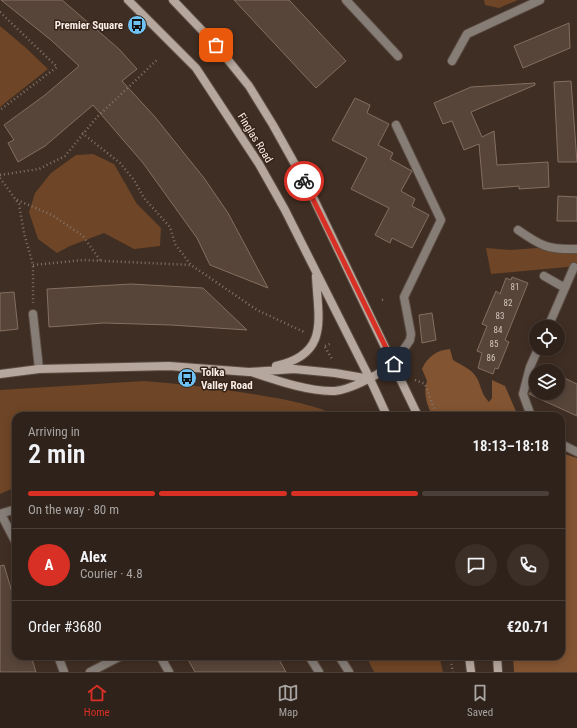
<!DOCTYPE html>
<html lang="en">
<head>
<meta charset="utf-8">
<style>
	:root { --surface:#2f221a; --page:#3b2f27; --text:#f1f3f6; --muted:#a7a4a2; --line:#4a3f39; --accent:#d93025 }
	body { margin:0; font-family:"Roboto Condensed",sans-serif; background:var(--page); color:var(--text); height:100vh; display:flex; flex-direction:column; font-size:15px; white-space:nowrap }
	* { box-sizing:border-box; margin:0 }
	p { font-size:13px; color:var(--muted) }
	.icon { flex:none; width:22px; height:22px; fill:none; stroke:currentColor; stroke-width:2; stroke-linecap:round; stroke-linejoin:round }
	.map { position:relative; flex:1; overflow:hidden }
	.drawer { position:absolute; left:12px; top:412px; width:553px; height:248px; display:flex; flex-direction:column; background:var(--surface); border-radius:12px; box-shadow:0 2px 10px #0003,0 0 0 1px var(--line) }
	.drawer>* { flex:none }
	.fabs { position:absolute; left:529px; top:320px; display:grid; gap:8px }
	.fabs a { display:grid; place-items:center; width:36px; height:36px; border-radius:50%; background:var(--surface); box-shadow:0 2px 10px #0003,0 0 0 1px var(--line); font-size:20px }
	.pin { position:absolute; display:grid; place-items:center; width:34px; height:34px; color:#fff; margin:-17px; border-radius:8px; box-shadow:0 2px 6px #0006 }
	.courier { position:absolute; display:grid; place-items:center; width:40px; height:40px; margin:-20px; border:3px solid #d93025; border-radius:50%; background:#fff; color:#222; box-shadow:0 1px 5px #0007 }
	.summary em { font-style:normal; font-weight:600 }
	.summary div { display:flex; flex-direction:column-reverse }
	.summary { display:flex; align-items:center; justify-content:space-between; height:68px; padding:0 16px }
	h1 { font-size:26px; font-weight:600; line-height:30px }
	.bar { display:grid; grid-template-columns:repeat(4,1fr); gap:6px 4px; align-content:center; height:48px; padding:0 16px }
	.bar i { height:5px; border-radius:3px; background:var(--line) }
	.bar .current { background:var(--accent) }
	.bar p { grid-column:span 4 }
	.line { display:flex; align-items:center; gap:10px; padding:0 16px; border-top:1px solid var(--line) }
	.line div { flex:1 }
	.round { display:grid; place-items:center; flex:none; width:42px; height:42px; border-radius:21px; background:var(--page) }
	.menu { display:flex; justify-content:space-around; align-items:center; height:56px; border-top:1px solid var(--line); background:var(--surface); font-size:11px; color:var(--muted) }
	.menu a { display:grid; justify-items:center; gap:2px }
	.menu .current { color:var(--accent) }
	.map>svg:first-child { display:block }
	.green { fill:#6e4526 }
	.forest { fill:#825432 }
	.building { fill:#574539; stroke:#836f62 }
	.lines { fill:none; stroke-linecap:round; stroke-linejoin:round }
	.service-casing { stroke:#5d4d42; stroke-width:10 }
	.minor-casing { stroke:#5d4d42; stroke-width:10 }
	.secondary-casing { stroke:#5d4d42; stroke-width:10 }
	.path { stroke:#83746a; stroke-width:2.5; stroke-dasharray:1 3; stroke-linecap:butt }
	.service { stroke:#867d77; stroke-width:8 }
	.minor { stroke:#867d77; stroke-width:8 }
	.secondary { stroke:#b5a79d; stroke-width:8 }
	.done { stroke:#b9aba2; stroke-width:4; stroke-dasharray:0 7.2 }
	.route { stroke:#d93025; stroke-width:5 }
	.labels { text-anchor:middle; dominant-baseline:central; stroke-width:3; stroke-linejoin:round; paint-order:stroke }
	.number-label { font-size:9px; fill:#d1c4bc }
	.poi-label { font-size:11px; font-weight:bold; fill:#faeee7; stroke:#352419; text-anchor:end }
	.street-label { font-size:11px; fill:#faeee7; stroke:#352419 }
</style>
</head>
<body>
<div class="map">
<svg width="577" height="672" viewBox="0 0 577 672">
	<rect width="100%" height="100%" fill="#3f2e23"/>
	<path class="green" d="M484,0h34l-19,8 -14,-3z
		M0,26l25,21 23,22 -48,38z
		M93,154l21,10 23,40 24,24 -1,18 -26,3 -30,-16 -34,13 -13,7 -19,-14 -9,-27 6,-19 16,-20 25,-18z
		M486,248l24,2 27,-2 40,4v14l-86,8z
		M144,381c41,3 80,8 120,15 25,4 51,9 74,20h-322v71l-16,7v-104z
		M366,656h73l4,16h-69z"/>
	<path class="forest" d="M450,349l3,11c6,4 16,8 21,14 8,9 5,18 15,28l3,-4v-18l13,6 13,30h-86c-5,-13 -9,-21 -5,-35l-5,-12c5,-12 15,-19 28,-20z
		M561,453l16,5v214h-63l-1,-16h48z"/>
	<path class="building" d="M1,0h61l57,49 18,20 -15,12 33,36 49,61 24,35 40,75 -58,-23 -13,-27 -54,-75 -50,-58 -48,41 -27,16 -10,-19 6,-3 -10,-15 41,-30 34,-29 -28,-26z
		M234,0h55l57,61 -30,27z
		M569,23l1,25 -47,20 -9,-22z
		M571,81l6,81h-19l-4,-80z
		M535,83v2l-64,27 11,25 12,-6 3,34 51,-3 1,25 -30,2v-3l-36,3 -4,-45 -15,6 -12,-29 -9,3 -9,-21 37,-16z
		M355,98l15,7 -3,8 22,11 -11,21 15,8 -3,6 22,12 -11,20 14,8 -3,7 17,9 -17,33 -20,-10 -2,5 -15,-8 14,-27 -38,-19 16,-31 -35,-18z
		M558,196l19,1v24h-20z
		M512,277l16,6 -23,57 4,2 -11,27 -3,-1 -2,6 -15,-6 4,-15 -5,-2 10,-25 -5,-2 14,-33 4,3 6,-16 5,2z
		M131,284l72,4 44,42 -76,-5 -67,-2 -55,4 -2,-38z
		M14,292l4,37 -18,2v-38z
		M432,313l4,27 -14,3 -3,-28z
		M558,375l19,9v32l-48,-22v-1h29z
		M4,565l12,41v50h15l5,16h-36v-106z
		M186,656h91l9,16h-91z"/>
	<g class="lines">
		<g class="service-casing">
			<path id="service" d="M394,364l16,-24 1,-6 -7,-37 37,-77 -45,-95
				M0,514l16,-5
				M1,514l15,29
				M58,656l6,16
				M160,656l9,16
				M309,656l10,16
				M339,656l10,16
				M90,672l31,-16"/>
		</g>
		<g class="minor-casing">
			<path id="minor" d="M346,0l52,56
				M452,61l15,-27 73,-34
				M518,230c23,16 30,20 59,19
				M544,276l21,12
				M33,314l6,55
				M548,327l26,-60
				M531,416l-8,-22 7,-27 8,-18
				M561,444l16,8"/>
		</g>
		<g class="secondary-casing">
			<path id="secondary" d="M128,0l68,68 63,96 26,46 85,169 17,37
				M173,0l43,45 33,41 24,39 38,68 107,223
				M276,366c54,-12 42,-47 40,-90
				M254,373c24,8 56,19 81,18 18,-2 45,-18 59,-27
				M0,374l39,-5 130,-3 80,6 45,-3 41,4 35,6
				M469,656l2,16
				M497,656l1,16"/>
		</g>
		<path class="path" d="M0,12l57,55 -57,43
			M82,133l38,30 14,17 10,18 26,29 5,17 16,21 66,45 47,22
			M0,175l39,-6 26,-13 32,-39 60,-57
			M0,178l19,26 5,29 9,32v38
			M17,200l35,15 31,21 17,24
			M33,265l51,-5 107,5
			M382,300l3,-1
			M325,346l7,-3
			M325,347l7,12
			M415,380l10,4 12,32
			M450,656l3,16"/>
		<use href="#service" class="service"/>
		<use href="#minor" class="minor"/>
		<use href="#secondary" class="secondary"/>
	</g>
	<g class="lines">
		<path class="done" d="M216,45l33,41 55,95"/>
		<path class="route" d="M304,181l90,183"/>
	</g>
	<defs>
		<g id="bus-disc" transform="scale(1)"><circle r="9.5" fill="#6ec2f3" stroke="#352419"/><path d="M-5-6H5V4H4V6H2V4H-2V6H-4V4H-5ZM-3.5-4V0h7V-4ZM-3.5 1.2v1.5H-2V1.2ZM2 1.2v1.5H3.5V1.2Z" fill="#111"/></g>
	</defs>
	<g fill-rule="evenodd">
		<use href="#bus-disc" x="137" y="25"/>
		<use href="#bus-disc" x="187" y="378"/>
	</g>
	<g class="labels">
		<g class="number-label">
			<text x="515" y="287">81</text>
			<text x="508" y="303">82</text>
			<text x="500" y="316">83</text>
			<text x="498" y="330">84</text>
			<text x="494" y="344">85</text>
			<text x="491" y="358">86</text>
		</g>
		<g class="poi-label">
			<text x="123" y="25">Premier Square</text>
			<text x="201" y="372" text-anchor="start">Tolka<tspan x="201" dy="13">Valley Road</tspan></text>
		</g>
		<g class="street-label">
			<text transform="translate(255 138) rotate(58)">Finglas Road</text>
		</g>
	</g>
</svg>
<div class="fabs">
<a><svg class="icon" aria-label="locate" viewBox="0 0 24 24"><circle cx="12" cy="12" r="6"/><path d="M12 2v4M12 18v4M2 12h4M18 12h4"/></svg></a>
<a><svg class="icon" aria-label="layers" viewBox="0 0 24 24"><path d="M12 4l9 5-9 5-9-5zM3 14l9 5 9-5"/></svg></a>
</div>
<div class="pin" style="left:216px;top:45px;background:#ea580c"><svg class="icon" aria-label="bag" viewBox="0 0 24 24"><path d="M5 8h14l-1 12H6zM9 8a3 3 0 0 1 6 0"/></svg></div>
<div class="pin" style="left:394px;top:364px;background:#1f2937"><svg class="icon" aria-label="home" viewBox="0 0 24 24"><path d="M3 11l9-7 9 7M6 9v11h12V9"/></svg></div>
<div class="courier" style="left:304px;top:181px"><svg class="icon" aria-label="bike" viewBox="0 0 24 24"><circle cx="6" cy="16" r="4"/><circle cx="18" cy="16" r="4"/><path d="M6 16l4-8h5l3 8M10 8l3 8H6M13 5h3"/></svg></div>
<section class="drawer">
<div class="summary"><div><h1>2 min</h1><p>Arriving in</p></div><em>18:13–18:18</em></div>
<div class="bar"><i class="current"></i><i class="current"></i><i class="current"></i><i></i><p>On the way · 80 m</p></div>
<div class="line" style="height:72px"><b class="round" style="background:var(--accent);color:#fff">A</b><div><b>Alex</b><p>Courier · 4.8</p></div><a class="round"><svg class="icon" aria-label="chat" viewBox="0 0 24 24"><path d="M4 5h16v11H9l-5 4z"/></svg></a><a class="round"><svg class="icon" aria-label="phone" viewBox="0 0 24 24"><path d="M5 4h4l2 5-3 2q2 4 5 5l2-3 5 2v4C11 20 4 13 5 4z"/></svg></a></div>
<div class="line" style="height:52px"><div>Order #3680</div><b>€20.71</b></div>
</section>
</div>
<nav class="menu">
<a class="current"><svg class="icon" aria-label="home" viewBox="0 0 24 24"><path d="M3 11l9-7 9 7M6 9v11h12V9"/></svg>Home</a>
<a><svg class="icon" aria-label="map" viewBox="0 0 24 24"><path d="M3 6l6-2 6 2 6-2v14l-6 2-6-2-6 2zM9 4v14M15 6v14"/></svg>Map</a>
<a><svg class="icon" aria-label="saved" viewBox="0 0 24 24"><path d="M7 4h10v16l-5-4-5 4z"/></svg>Saved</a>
</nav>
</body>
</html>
